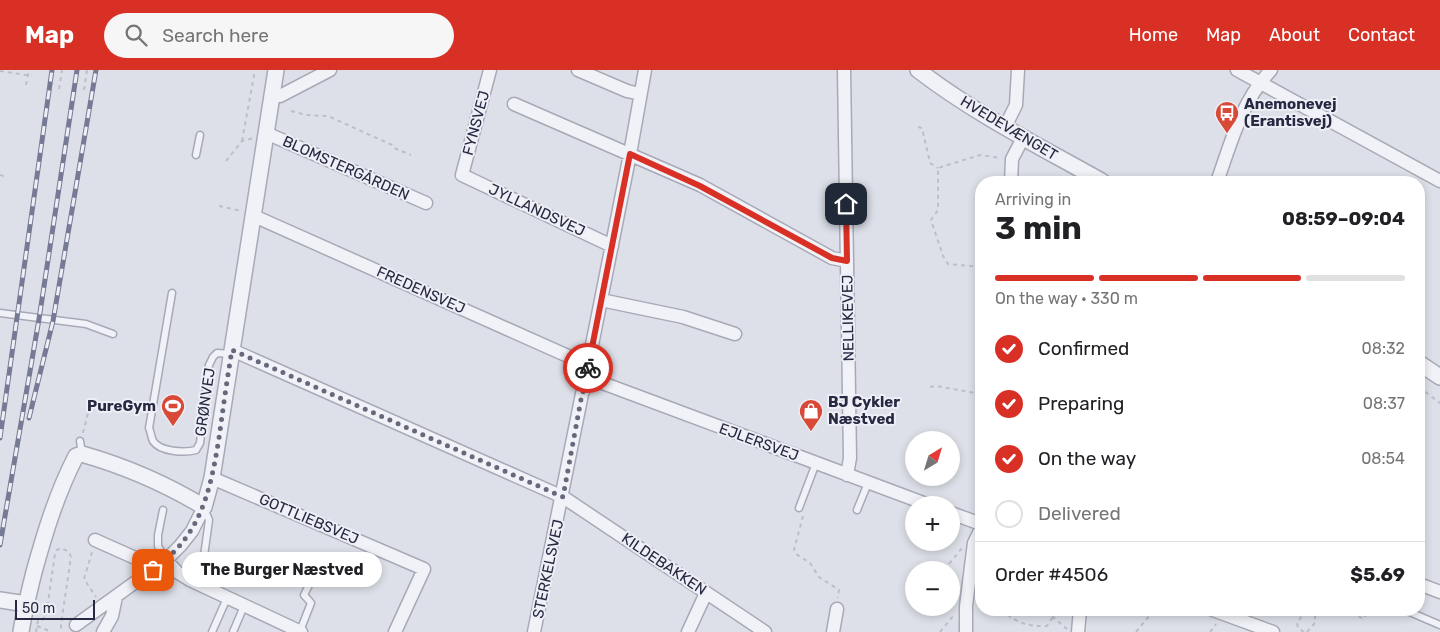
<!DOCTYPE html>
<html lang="en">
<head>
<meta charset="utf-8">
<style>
	:root { --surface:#fff; --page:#f6f6f6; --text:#202124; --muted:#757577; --line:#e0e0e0; --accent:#d93025 }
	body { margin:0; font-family:Rubik,sans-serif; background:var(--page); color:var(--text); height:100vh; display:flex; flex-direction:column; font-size:19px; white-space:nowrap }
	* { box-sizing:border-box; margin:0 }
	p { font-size:16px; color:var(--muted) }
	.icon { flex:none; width:28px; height:28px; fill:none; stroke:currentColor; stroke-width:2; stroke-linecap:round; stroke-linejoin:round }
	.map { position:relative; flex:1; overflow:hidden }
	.sheet { position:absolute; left:975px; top:106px; width:450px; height:440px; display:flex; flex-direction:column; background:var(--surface); border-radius:20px; box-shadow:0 2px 8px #0003 }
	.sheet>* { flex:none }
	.needle { width:32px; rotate:38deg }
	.fabs { position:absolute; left:905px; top:361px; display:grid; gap:10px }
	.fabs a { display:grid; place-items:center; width:55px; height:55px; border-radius:50%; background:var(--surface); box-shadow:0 2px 8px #0003; font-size:25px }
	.scale { position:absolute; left:15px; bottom:12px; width:80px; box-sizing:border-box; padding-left:5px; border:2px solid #262941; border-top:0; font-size:14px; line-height:18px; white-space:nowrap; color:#262941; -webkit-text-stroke:4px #eeeff6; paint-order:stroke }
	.pin { position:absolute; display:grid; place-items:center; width:42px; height:42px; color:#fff; margin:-21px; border-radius:10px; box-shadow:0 2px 8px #0006 }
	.courier { position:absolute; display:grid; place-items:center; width:50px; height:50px; margin:-25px; border:4px solid #d93025; border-radius:50%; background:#fff; color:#222; box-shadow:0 1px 6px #0007 }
	.bubble { position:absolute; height:35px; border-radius:18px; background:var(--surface); box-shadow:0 2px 8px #0003; font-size:16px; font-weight:700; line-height:35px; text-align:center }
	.headline em { font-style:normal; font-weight:700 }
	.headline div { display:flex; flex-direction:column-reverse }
	.headline { display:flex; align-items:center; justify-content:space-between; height:85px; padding:0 20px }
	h1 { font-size:32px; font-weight:700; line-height:38px }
	.bar { display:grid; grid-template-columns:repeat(4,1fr); gap:8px 5px; align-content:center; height:60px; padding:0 20px }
	.bar i { height:6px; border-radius:4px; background:var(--line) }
	.bar .on { background:var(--accent) }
	.bar p { grid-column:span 4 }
	.line { display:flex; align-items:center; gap:12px; padding:0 20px; border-top:1px solid var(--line) }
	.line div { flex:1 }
	ol { padding:0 20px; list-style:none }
	li { display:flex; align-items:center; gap:15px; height:55px }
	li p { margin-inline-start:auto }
	li .icon { padding:5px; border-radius:50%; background:var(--accent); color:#fff; stroke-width:4 }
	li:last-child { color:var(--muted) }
	li i { width:28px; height:28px; border:2px solid var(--line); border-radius:50% }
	header { display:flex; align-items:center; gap:30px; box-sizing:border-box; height:70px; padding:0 25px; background:var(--accent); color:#fff }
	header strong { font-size:24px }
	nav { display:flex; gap:28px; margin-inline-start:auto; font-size:18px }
	.search { width:350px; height:45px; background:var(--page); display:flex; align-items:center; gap:12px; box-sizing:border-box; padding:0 18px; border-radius:28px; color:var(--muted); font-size:19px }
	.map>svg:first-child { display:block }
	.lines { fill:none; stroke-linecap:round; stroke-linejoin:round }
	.service-casing { stroke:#a7a9b7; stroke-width:9 }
	.minor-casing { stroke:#a7a9b7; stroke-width:15 }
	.tertiary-casing { stroke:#a7a9b7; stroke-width:18 }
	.path { stroke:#bcbec8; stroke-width:2; stroke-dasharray:4 4; stroke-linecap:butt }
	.service { stroke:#f1f2f7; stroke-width:6 }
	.minor { stroke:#f1f2f7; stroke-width:12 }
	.tertiary { stroke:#f1f2f7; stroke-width:15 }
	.rail-casing { stroke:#767a94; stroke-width:5 }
	.rail { stroke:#eeeff6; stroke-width:3; stroke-dasharray:9; stroke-linecap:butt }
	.done { stroke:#66697c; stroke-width:5; stroke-dasharray:0 9 }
	.route { stroke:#d93025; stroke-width:6 }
	.labels { text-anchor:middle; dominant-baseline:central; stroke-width:4; stroke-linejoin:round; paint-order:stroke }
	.poi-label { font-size:15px; font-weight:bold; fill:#262941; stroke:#eeeff6; text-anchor:start }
	.street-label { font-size:15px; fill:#262941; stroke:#eeeff6 }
</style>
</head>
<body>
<header>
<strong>Map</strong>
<div class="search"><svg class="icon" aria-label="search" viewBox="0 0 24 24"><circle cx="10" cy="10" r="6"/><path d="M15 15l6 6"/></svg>Search here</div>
<nav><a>Home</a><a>Map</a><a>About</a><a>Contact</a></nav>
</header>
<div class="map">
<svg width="1440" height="562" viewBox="0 0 1440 562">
	<rect width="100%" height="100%" fill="#dee0e9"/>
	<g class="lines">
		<g class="service-casing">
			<path id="service" d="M196,85l4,-20
				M172,223l-23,135c2,4 2,9 4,13 7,11 32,12 43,9l4,-7 9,-78 4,-8 4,-4 13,1
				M0,243l86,11 27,10
				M80,371l2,13
				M799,438l17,-45
				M163,440l-5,25v11l8,14
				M857,440l11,-27
				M200,515l9,-65 -5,-12
				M1405,540l35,15
				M300,561l11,-28 -7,-8 13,-26
				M212,562l15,-34
				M233,562l11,-26"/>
		</g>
		<g class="minor-casing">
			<path id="minor" d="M490,0l-28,105 150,71
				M578,0l49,21 13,3
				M844,0l6,388 -3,17
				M1237,0l203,111
				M272,25l8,1 50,-26
				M514,34l186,81 132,73 15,3
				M1005,57l11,-22 2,-35
				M266,63l160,70
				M1011,112l1,-23 11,-21
				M1217,112c14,-39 24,-80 54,-112
				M254,146l334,149
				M601,230l82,17 52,17
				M232,280l331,147 202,135
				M589,308l340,127
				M212,408l212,91 -29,63
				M951,443l30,11
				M95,470l47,21 11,9
				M166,490l11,12 13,8 111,52
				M1419,514l21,8
				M1213,540l60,22
				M76,555l90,-65 14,-14 12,-15 12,-24
				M103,562l9,-16 4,-19
				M534,562l48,-238 7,-16 -1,-13 42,-211 15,-84
				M688,562l18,-39
				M833,562l4,-23
				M966,562v-26l8,-63 7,-14
				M1078,562l2,-22"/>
		</g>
		<g class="tertiary-casing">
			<path id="tertiary" d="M918,0c57,44 123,77 185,112
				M1419,293l21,14
				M0,530l26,4
				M21,562c3,-20 8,-40 13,-60 11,-40 23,-79 42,-116l6,-2c42,12 84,30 122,53l8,-29 64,-408"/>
		</g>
		<path class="path" d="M0,1l32,5
			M26,15l3,-15
			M59,19l3,-19
			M84,20l3,-20
			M291,41l15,4 22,1 64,29 2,3 17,7
			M918,57l4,1 8,35 8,5
			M242,71l13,-71
			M226,91l16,-20 12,-3
			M0,105l7,2
			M219,136l23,5
			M981,197l-33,-3 -5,-8 -12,-36 7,-10v-42l42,-13 20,3
			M930,317l6,-1 45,8
			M1419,317l21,16
			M83,363l5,-20
			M803,446l-9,34 2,4 14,9 9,14 20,13 -1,8
			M92,482l-8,27 12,18
			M944,500l18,-22
			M951,513l6,5
			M1001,540c15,12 26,17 46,16l6,-9
			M1059,540l-6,7 14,12
			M1344,540l20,9 3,-9
			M37,556l15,6
			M36,562l2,-12h4l4,-4 9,-62 2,-4 4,-2 8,4 2,5 -10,67v8
			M940,562l14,-17
			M1136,562l18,-22
			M1210,562l6,-8
			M1304,562l-6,-4 -1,-5 9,-13
			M1307,562l8,-9v-7l7,-6"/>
		<use href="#service" class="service"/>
		<use href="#minor" class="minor"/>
		<use href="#tertiary" class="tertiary"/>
		<g class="rail-casing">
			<path id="rail" d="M29,348l24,-97 43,-251
				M0,368l52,-368
				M0,475l39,-226 38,-249"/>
		</g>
		<use href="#rail" class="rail"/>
	</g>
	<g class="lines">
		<path class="done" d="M153,500c48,-35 57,-77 66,-132 4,-29 8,-59 13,-88l331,147 19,-103 7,-16 -1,-10"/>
		<path class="route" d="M588,298l42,-214 70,32 132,72 15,3 -1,-57"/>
	</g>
	<defs>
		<g id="bus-pin" transform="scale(1.25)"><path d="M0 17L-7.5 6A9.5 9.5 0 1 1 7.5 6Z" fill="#d94938" stroke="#eeeff6"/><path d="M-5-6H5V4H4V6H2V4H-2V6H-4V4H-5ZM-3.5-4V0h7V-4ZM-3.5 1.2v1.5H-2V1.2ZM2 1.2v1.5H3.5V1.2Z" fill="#fff"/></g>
		<g id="stadium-pin" transform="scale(1.25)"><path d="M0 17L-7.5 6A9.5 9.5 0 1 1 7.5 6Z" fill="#d94938" stroke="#eeeff6"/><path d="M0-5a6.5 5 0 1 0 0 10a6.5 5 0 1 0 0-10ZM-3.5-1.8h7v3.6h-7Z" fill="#fff"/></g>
		<g id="shop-pin" transform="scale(1.25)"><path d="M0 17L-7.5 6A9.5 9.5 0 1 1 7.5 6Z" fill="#d94938" stroke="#eeeff6"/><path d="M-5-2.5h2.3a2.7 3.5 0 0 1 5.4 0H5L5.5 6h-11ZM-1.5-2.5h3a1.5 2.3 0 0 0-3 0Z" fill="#fff"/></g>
	</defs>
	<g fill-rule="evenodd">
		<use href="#bus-pin" x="1227" y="43"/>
		<use href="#stadium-pin" x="173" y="336"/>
		<use href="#shop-pin" x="811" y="341"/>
	</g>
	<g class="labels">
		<g class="poi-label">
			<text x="1244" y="34">Anemonevej<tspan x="1244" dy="17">(Erantisvej)</tspan></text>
			<text x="828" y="332">BJ Cykler<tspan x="828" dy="17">Næstved</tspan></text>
			<text x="156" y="336" text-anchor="end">PureGym</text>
		</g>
		<g class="street-label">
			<text transform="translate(476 53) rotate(-75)">FYNSVEJ</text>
			<text transform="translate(1009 58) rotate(31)">HVEDEVÆNGET</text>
			<text transform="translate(346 98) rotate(24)">BLOMSTERGÅRDEN</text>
			<text transform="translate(537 140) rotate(25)">JYLLANDSVEJ</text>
			<text transform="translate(421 220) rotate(24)">FREDENSVEJ</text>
			<text transform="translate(848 248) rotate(-91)">NELLIKEVEJ</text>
			<text transform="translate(205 332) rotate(-82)">GRØNVEJ</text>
			<text transform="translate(759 372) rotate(20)">EJLERSVEJ</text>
			<text transform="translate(309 449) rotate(23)">GOTTLIEBSVEJ</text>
			<text transform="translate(664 494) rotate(34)">KILDEBAKKEN</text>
			<text transform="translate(548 499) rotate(-78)">STERKELSVEJ</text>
		</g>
	</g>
</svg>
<div class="fabs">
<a><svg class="needle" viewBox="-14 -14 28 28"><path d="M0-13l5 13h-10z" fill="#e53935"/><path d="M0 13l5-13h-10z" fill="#757577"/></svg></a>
<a>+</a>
<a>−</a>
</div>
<div class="scale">50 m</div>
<div class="pin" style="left:153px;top:500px;background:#ea580c"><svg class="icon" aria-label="bag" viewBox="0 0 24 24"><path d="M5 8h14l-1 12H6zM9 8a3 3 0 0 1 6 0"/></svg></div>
<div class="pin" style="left:846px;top:134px;background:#1f2937"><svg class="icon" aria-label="home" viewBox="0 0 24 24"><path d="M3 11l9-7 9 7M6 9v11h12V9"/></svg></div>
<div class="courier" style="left:588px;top:298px"><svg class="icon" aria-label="bike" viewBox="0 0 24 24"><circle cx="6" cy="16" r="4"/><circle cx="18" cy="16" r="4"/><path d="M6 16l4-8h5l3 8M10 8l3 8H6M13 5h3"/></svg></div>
<div class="bubble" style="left:182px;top:482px;width:200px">The Burger Næstved</div>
<section class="sheet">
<div class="headline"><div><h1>3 min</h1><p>Arriving in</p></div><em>08:59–09:04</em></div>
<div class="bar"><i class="on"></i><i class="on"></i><i class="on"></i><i></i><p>On the way · 330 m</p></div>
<ol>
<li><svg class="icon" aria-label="check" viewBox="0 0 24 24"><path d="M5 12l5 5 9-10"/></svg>Confirmed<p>08:32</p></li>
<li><svg class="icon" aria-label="check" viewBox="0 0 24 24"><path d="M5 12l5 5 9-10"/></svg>Preparing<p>08:37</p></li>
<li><svg class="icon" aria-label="check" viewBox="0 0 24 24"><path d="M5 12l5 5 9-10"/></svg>On the way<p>08:54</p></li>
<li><i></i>Delivered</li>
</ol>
<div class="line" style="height:65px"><div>Order #4506</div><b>$5.69</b></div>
</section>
</div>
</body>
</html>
